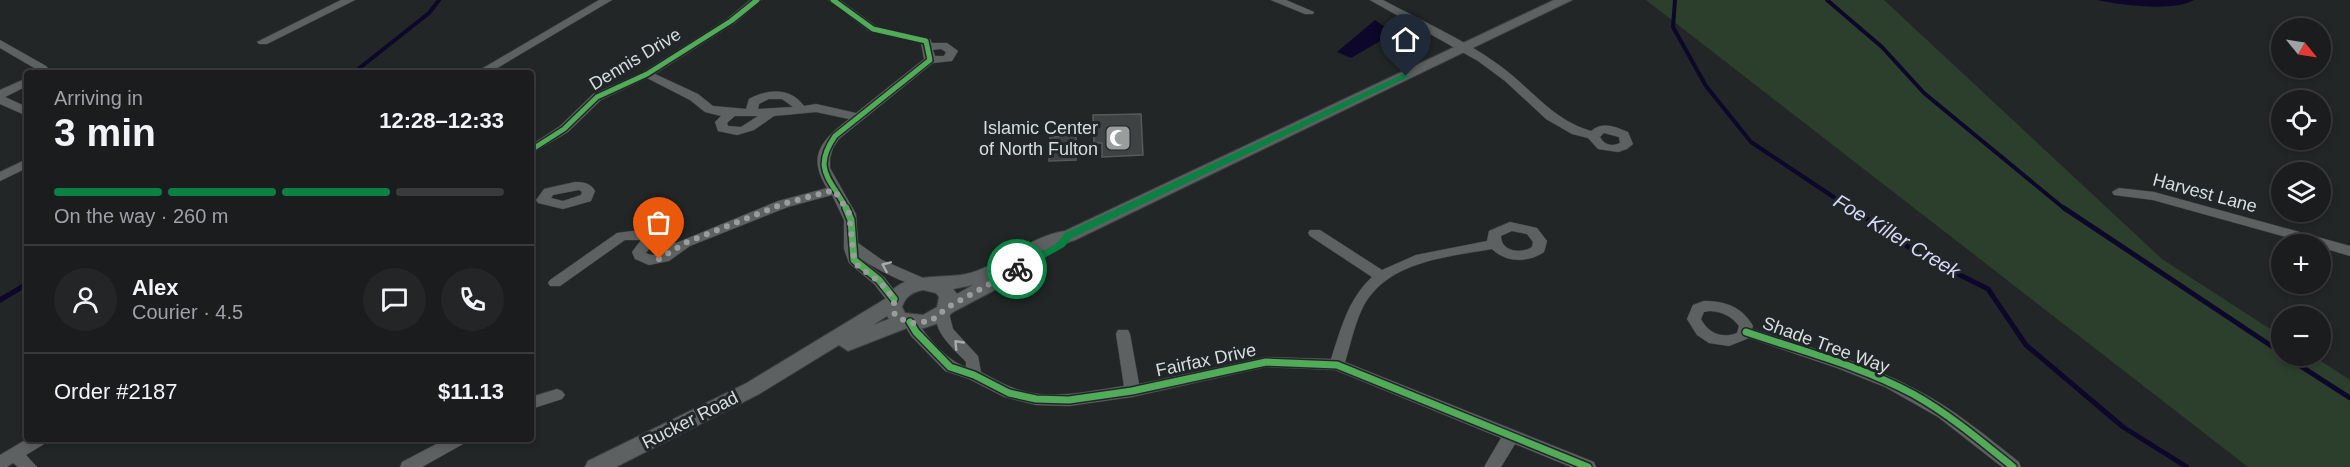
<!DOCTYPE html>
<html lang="en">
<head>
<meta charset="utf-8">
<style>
	:root { --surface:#1a1c1d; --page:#232526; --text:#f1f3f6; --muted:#9fa1a4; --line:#383a3b; --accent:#0b8043 }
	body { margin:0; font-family:Arial,sans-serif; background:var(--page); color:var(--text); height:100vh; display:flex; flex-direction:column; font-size:22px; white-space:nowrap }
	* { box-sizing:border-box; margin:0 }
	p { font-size:20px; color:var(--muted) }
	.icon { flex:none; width:33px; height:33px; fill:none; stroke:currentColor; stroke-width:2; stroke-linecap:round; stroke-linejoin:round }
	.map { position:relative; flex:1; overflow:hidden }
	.details { position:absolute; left:24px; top:70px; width:510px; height:372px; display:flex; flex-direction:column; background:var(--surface); border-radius:6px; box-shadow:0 3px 9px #0003,0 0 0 2px var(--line) }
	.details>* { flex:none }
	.needle { width:39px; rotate:120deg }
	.tools { position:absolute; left:2271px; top:18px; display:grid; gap:12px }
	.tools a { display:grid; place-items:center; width:60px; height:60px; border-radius:50%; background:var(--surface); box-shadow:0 3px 9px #0003,0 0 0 2px var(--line); font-size:30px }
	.pin { position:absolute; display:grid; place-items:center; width:51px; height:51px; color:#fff; margin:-62px -26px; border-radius:50% 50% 50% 0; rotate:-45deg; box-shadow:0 0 6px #0007 }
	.pin .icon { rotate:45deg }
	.courier { position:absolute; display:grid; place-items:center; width:60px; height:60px; margin:-30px; border:4px solid #0b8043; border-radius:50%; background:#fff; color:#222; box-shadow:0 2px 8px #0007 }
	.overview em { font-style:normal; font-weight:800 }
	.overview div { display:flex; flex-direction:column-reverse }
	.overview { display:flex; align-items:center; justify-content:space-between; height:102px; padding:0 30px }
	h1 { font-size:39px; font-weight:800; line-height:45px }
	.bar { display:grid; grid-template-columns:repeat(4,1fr); gap:9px 6px; align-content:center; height:72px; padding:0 30px }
	.bar i { height:8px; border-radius:4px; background:var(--line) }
	.bar .current { background:var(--accent) }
	.bar p { grid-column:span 4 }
	.line { display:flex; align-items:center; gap:15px; padding:0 30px; border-top:2px solid var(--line) }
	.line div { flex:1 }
	.round { display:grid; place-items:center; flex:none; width:63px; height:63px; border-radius:32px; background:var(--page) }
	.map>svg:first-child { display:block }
	.green { fill:#2c3f2c }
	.water { fill:#0d0829 }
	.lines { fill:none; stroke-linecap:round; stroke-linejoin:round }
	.stream-far1 { stroke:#0d0829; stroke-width:4 }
	.stream { stroke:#0d0829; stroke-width:5 }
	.building { fill:#3f4242; stroke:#565a5a; stroke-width:1.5 }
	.minor-casing { stroke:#3d4041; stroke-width:1 }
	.secondary-casing { stroke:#3d4041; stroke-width:2 }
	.minor { fill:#5e6162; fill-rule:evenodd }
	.secondary { fill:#5e6162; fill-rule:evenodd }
	.cycleway-far1-casing { stroke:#212728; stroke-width:8 }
	.cycleway-casing { stroke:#212728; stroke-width:10 }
	.cycleway-far1 { stroke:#51ab58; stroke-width:5 }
	.cycleway { stroke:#51ab58; stroke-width:7 }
	.oneway { stroke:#a8abac }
	.route { fill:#0b8043 }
	.done { stroke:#999d9e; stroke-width:6; stroke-dasharray:0 10.8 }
	.labels { text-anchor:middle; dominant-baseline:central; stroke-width:6; stroke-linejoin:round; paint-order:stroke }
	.street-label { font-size:18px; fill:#d9ddde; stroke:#212728 }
	.poi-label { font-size:18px; fill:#d9ddde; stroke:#212728; text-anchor:end }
	.water-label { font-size:20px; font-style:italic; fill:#d8d9f6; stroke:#212728 }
</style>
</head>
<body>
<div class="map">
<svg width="2350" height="467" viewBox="0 0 2350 467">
	<rect width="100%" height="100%" fill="#222627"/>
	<path class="green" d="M1646,0h238l278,259 119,77 1,20h31l37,24v87h-102z"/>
	<path class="water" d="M2097,0h97c-20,12 -74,5 -97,0z
		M1375,20l19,13 -43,25 -14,-6z"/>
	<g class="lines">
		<path class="stream-far1" d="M1675,0l-2,27 33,59 45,56 102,68
			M1827,0l55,47 42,46 142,117
			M352,74l77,-61 10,-13"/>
		<path class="stream" d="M1851,208l71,48 66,33 38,56 97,82 64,40
			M2064,208l218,145
			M0,300l27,-16
			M2285,356l65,42"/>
	</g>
	<path class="building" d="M1141,114l2,41 -41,2v-14h-8l-1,-28z
		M1076,136v24l-27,1 1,-24z"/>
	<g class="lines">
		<g class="minor-casing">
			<path id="minor" d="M341,0h14l-88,44h-8l-2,-2z
				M599,0h13l-125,74h-14z
				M750,0h12l-27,23 -80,51 43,20 15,12 33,3 3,-10c19,-10 41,-12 55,7l12,-2 40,9 68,-54 -3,-16 -52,-12 -41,-31h12l37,27 53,12 2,4h15l11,8 -6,10 -19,2 -94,76 -6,9 -3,10v10l26,46 2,29 24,17 46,20 2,3 -2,3c-14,4 -56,-19 -68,-28l24,19 17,22 -2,4h-10l-15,-19 -25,-21 -5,-14v-29l-12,-25 -44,12 -98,39 -21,15 -20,4 -14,-6 -3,-7 9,-12h-16l-65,46h-10l-2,-3 2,-3 67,-47 23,-3 36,13 102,-42 49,-13c-21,-33 -4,-49 22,-69l-33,-7 -42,4 -20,14 -17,5 -19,-4 -3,-9 6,-6 -16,-4 -15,-12 -43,-22 -46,22 -33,32 -37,22v-9l29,-19 33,-32 50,-22 84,-53zM941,49l5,3 -2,4h-9l-2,-6zM769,99h13l11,8 -35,2 1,-5zM735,116h23l-17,11 -13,-1 -1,-3zM653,244l13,6c-6,4 -12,7 -20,3z
				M1271,0h15l28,12 -1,2h-8z
				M1370,0h13c39,21 80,39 116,65 32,23 53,55 92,66 12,-10 24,-4 37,1l5,12 -6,5 -9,3 -20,-3 -10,-11 -16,-4 -26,-15 -41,-38 -27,-20zM1604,133l15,4 1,6c-8,4 -16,2 -20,-6z
				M0,40l46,26 2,2 -2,6h-12l2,-5 -36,-21z
				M27,78v8l-22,11 22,10v9l-27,-12v-14z
				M27,159v9l-27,13v-9z
				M575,182c8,0 16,1 20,9l-4,10 -28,8 -25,-6 -2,-3 8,-11zM579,190l3,2 -1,3 -18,6 -12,-3 2,-3z
				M2119,188l35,4 196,54v10l-30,-9v-3h-9l-158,-44 -39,-5 -2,-3z
				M1510,222l27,6 10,13 -3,11c-16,11 -38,11 -52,-3 -45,8 -103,12 -128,56 -9,17 -13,38 -19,57l249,100 2,5h-25l-56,-23 -14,23h-17l17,-29 -166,-68 -69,-3 -134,30 -63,9 -33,-1 -32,-8 -35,-18 -24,-8 -34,-35 -8,-14 2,-4h10c11,18 31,42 51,49v-5c-12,-13 -37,-33 -28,-53h10l5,20 25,27 3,16c10,5 20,11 30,15 35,15 77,4 113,-1l-8,-52 2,-4h10l2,4 9,50 127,-27 65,2c10,-30 17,-60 41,-82l-62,-41 -2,-3 2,-3h10l62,40 34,-15 71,-14 2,-10zM1512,231l15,3 6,8 -1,5c-11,7 -31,5 -31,-11z
				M1704,301c22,0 38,6 49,25l-1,3c56,18 114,33 165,61 37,19 69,46 102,72l2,5h-19l-64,-50 -53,-30 -48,-19 -88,-30 -20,8 -20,-3 -12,-8 -10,-16 6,-14zM1710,311c13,1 21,5 29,15l-2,7c-15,6 -29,0 -36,-14l3,-7z
				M557,389l5,2 3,4 -3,4 -31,10v-12z
				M27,439l19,1 -2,4 -18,11 11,12h-19l-5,-4 -6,4h-7v-12z
				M444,440h21l-2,4 -41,23h-22l2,-5z"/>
		</g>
		<g class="secondary-casing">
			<path id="secondary" d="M1554,0h18l-497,240 -33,11 -40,22 6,6 -2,5 -53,28 -11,10 -18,6h-17l-59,23 -9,-6 -80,49 -143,73h-31l3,-6 157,-77 140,-85c18,-29 53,-19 81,-25 35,-8 61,-37 99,-43zM973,285l-16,9 -4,-5zM923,290l13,3 3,4 -2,10 -14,8 -18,-2 -3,-6c3,-10 10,-15 21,-17zM887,316l2,3 -16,6z"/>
		</g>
		<use href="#minor" class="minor"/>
		<use href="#secondary" class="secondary"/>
		<g class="cycleway-far1-casing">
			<path id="cycleway-far1" d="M833,0l40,29 53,12 4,19 -95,76c-24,35 -3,43 12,74
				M531,150l33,-21 33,-32 50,-23 84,-53 26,-21"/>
		</g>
		<g class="cycleway-casing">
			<path id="cycleway" d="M846,208l5,12 3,40 25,20 15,19
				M910,322l6,10 34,35 24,8 35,18 27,6 33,1 63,-9 134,-29 71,3 251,102
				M1746,332c56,19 115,34 167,62 36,20 68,47 100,73"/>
		</g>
		<use href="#cycleway-far1" class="cycleway-far1"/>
		<use href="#cycleway" class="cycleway"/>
	</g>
	<defs><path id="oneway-chevron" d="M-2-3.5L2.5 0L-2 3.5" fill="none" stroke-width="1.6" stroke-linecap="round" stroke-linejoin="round" transform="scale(1.5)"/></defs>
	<g class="oneway">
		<use href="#oneway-chevron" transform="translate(886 266) rotate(-157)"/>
		<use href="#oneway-chevron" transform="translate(958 344) rotate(-134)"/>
	</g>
	<path class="route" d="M1403,74l7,2 -338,162 -8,9 -43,24 -9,-2 45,-26 8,-10z"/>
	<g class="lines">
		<path class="done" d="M659,259l26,-16 98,-39 51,-14 15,23 5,46 4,7 23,17 13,16v14l4,5 15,5 18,-2 17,-14 69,-38"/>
	</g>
	<defs>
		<g id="mosque-square" transform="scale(1.35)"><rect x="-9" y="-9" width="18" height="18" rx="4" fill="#999d9e" stroke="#212728"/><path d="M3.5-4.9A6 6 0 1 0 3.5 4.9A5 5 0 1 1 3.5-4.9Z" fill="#fff"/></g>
	</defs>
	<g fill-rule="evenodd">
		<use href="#mosque-square" x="1118" y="138"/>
	</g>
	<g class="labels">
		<g class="street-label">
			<text transform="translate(635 59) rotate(-31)">Dennis Drive</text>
			<text transform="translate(2205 193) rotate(15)">Harvest Lane</text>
			<text transform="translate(1826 345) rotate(20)">Shade Tree Way</text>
			<text transform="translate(1206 360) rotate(-12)">Fairfax Drive</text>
			<text transform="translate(690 420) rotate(-27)">Rucker Road</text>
		</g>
		<g class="poi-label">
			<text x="1098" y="128">Islamic Center<tspan x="1098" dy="21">of North Fulton</tspan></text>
		</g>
		<g class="water-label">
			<text transform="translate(1897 236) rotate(31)">Foe Killer Creek</text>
		</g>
	</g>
</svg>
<div class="tools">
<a><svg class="needle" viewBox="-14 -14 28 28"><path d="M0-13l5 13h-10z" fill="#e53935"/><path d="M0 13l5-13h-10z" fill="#9fa1a4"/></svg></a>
<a><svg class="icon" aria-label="locate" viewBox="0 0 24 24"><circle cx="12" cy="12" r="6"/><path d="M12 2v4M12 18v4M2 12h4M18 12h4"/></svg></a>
<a><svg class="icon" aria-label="layers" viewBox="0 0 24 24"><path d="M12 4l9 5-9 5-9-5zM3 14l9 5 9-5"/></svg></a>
<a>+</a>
<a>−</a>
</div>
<div class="pin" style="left:659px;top:259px;background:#ea580c"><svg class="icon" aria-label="bag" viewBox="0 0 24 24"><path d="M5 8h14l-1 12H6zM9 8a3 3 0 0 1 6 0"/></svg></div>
<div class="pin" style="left:1406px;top:76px;background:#1f2937"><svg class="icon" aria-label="home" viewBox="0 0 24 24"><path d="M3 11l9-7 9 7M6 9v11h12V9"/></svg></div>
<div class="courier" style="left:1017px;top:269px"><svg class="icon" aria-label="bike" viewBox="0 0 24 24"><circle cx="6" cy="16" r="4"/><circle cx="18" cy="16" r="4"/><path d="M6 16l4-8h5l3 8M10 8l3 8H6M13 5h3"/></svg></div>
<section class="details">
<div class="overview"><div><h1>3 min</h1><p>Arriving in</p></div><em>12:28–12:33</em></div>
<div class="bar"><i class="current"></i><i class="current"></i><i class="current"></i><i></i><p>On the way · 260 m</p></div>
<div class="line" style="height:108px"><a class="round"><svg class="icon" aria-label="person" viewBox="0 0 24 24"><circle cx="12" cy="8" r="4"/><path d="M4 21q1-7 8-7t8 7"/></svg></a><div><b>Alex</b><p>Courier · 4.5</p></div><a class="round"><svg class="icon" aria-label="chat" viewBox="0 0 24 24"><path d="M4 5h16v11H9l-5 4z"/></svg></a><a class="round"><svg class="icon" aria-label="phone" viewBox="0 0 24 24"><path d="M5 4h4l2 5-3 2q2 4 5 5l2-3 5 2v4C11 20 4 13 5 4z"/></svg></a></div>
<div class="line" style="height:78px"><div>Order #2187</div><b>$11.13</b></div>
</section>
</div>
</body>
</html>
